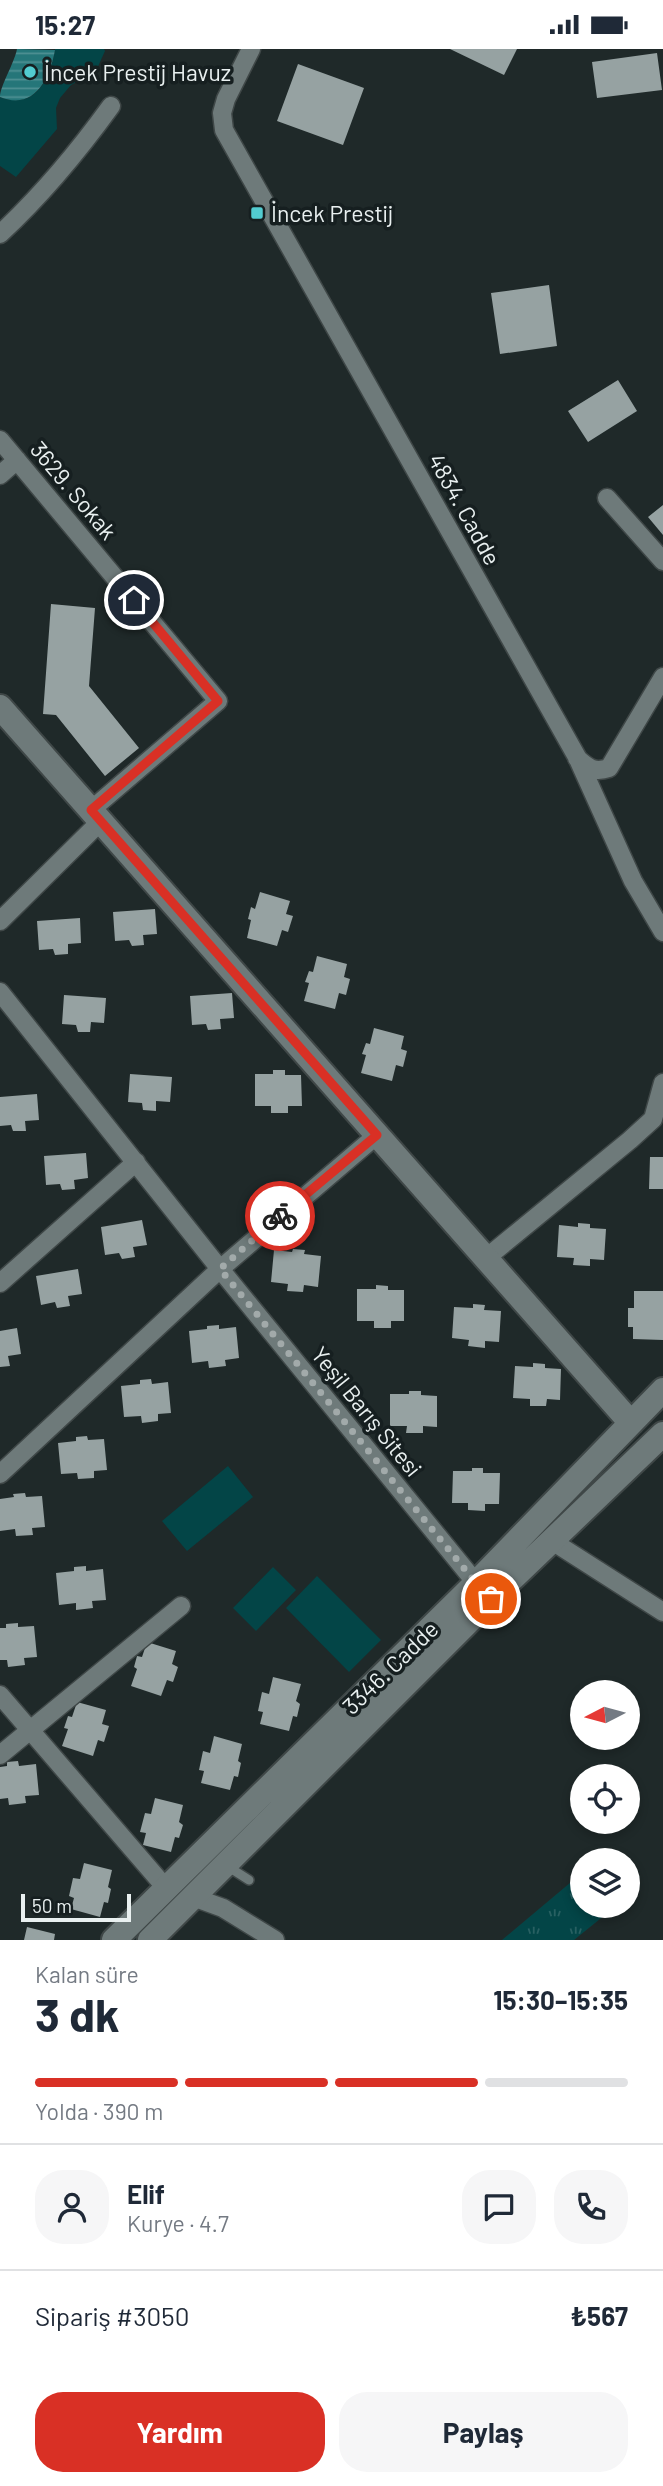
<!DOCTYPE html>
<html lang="tr">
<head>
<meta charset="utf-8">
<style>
	:root { --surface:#fff; --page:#f6f6f7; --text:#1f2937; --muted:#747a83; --line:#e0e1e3; --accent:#d93025 }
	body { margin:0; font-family:Barlow,sans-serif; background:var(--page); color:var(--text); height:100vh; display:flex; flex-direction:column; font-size:26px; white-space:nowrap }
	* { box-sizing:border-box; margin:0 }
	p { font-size:23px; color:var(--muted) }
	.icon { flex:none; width:38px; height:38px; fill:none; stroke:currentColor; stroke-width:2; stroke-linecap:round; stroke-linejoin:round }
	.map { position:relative; height:1891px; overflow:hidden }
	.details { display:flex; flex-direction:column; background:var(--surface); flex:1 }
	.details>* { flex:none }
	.needle { width:46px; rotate:264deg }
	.fabs { position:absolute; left:570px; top:1631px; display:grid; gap:14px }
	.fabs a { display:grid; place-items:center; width:70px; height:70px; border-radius:50%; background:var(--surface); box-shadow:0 4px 10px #0003; font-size:35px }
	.scale { position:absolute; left:21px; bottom:18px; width:110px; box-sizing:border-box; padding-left:7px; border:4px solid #e9f0f0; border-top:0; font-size:19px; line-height:24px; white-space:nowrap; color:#e9f0f0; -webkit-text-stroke:5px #161f20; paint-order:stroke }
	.pin { position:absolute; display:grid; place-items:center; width:60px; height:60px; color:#fff; margin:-30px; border:4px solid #fff; border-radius:50%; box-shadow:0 2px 7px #0007 }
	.courier { position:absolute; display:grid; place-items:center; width:70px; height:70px; margin:-35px; border:5px solid #d93025; border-radius:50%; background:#fff; color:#222; box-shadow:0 2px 9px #0007 }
	.summary em { font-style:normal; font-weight:700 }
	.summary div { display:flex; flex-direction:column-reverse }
	.summary { display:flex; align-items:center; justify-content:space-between; height:119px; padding:0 35px }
	h1 { font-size:46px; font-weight:700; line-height:52px }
	.bar { display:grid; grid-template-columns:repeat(4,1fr); gap:10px 7px; align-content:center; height:84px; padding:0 35px }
	.bar i { height:9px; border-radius:5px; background:var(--line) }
	.bar .current { background:var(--accent) }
	.bar p { grid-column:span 4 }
	.line { display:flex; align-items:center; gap:18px; padding:0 35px; border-top:2px solid var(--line) }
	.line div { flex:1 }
	.round { display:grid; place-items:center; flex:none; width:74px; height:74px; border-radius:28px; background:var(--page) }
	.button { display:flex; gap:14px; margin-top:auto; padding:14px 35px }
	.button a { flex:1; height:80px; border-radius:28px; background:var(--accent); color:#fff; font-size:28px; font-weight:700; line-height:80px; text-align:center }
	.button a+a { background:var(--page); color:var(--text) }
	.status { display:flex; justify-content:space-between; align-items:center; height:49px; padding:0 35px; background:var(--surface); direction:ltr }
	.status svg { height:19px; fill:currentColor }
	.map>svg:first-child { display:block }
	.grass { fill:url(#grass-tufts) }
	.park { fill:#034547 }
	.water { fill:url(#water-rules) }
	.building { fill:#96a2a2 }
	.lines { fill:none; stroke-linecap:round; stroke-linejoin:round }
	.lane-casing { stroke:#3f4747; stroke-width:12 }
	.street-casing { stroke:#3f4747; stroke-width:21 }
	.secondary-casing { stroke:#3f4747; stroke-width:28 }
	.lane { stroke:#6e7a7a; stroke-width:9 }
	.street { stroke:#6e7a7a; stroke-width:18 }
	.secondary { stroke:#6e7a7a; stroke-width:24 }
	.done { stroke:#a2aaaa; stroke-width:7; stroke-dasharray:0 12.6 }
	.route { stroke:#d93025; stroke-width:9 }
	.poi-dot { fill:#52ccd0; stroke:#161f20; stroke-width:2.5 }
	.labels { text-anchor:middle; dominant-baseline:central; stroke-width:7; stroke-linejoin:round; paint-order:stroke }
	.poi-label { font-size:23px; fill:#e9f0f0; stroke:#161f20; text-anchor:start }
	.street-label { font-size:23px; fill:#e9f0f0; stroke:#161f20 }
</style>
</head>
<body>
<div class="status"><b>15:27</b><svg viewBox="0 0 49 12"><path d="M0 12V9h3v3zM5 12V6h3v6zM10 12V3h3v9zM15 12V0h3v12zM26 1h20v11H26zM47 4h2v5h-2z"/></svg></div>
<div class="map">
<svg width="663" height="1891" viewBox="0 0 663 1891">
	<defs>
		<pattern id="grass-tufts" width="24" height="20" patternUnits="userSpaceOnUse" patternTransform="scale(1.75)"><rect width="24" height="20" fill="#034547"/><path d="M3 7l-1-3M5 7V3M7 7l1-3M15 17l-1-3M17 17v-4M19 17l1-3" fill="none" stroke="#286062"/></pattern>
		<pattern id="water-rules" width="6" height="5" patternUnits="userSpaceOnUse" patternTransform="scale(1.75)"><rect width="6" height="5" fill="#257679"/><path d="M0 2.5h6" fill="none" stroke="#4f9093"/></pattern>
	</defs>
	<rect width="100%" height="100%" fill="#1f2929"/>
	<path class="grass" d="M583,1823v34h33l-42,34h-72z"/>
	<path class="park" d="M55,0h49l1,2 -9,20 -25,14 -11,13 -4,10 1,21 -41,48 -16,-11v-69c35,14 51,-19 55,-48z
		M228,1417l25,31 -66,54 -25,-30z
		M273,1518l23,23 -40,41 -23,-23z
		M317,1527l64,64 -32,32 -63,-64z"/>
	<path class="water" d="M17,0l38,1c-5,29 -21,61 -55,47 0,-11 14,-33 17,-48z"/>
	<path class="building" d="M450,0h67l-13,26z
		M657,4l5,37 -65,8 -5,-36z
		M298,15l66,24 -21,57 -66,-24z
		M549,236l8,61 -57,8 -9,-61z
		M618,331l19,31 -49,31 -20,-31z
		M663,456v30l-15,-18z
		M51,555l44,4 -6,78 50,62 -34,28 -49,-61 -13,-1z
		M260,843l30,9 -4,13 7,2 -5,16 -6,-2 -5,16 -30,-8 4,-18 -3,-1 3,-12 4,2z
		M155,860l2,25 -14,1 1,10 -12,1 -3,-6 -14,1 -2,-29z
		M80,869l1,25 -13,1v10l-13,1 -2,-6 -14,1 -2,-29z
		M317,907l30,8 -3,13 6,2 -4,16 -7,-2 -4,16 -31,-8 5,-18 -4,-1 4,-11 4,1z
		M232,944l2,25 -14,1 1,10 -13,1 -2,-6 -14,1 -2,-29z
		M64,946l42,3 -2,25 -13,-1 -1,10h-12l-2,-7 -14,-1z
		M374,979l30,8 -3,13 6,2 -4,16 -7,-2 -4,16 -31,-8 5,-18 -4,-1 4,-11 4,1z
		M273,1021h12v5h16l1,31h-14v7h-17v-7h-16v-32h18z
		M130,1025l42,3 -2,25 -14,-1v10l-13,-1 -1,-7 -14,-1z
		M37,1045l2,26 -14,1 1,10h-13l-2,-6 -11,1v-29z
		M86,1104l2,25 -14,2 1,9 -13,1 -2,-6 -14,1 -2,-29z
		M650,1108h13v32h-14z
		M142,1171l5,25 -14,2 2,10 -13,2 -3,-6 -14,2 -4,-28z
		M578,1174l12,1v4l16,1 -2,31 -14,-1v7l-17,-1 1,-7 -17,-1 2,-32 19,2z
		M293,1200l12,1 -1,4 17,2 -3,31 -14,-2 -1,7 -16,-1 1,-7 -17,-2 3,-32 18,2z
		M78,1220l4,25 -14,2 2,10 -13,2 -2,-6 -14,3 -5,-29z
		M376,1236l12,1v4h16v31h-13v7h-17v-7h-17v-32h19z
		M634,1242h29v49l-30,-1v-12h-5v-19h6z
		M473,1255l12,1 -1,5 17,1 -2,31 -14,-1v7l-17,-2 1,-6 -17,-2 2,-31 19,1z
		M219,1276v4l17,-2 3,31 -14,2 1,6 -17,2 -1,-7 -16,2 -3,-32 18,-2v-3z
		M17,1279l4,26 -13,2 2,10 -10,1v-36z
		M533,1314l12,1v4l16,1 -1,31 -13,-1 -1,7h-16v-7l-17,-1 2,-32 18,1z
		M151,1330l1,5 16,-2 3,31 -13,1v7l-16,2 -1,-7 -17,1 -3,-31 19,-2v-4z
		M409,1342h12v4l16,1v31l-14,-1v7h-17l1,-7h-17v-32h19z
		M87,1387l1,4 16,-1 3,31 -13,1v7l-16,1 -1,-6 -16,1 -3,-31 18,-2v-4z
		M472,1419h11v5h17l-1,31h-14v7l-17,-1v-7h-16l1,-32h19z
		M25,1444l1,4 16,-1 3,31 -13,1 1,7 -17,1 -1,-7 -15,2v-32l14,-2 -1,-3z
		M86,1517v5l17,-2 3,31 -14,1 1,7 -17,2v-7l-17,2 -3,-32 18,-2v-4z
		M18,1574v4l16,-1 3,31 -13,1 1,7 -17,2 -1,-7h-7v-32h6v-4z
		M147,1593l29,9 -4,13 6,3 -5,15 -6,-2 -6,16 -30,-10 6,-17 -3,-2 3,-11 5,1z
		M273,1628l28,7 -5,17 4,3 -3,13 -4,-1 -4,15 -29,-7 3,-12 -5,-1 4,-19 7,2z
		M77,1653l29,8 -4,14 7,2 -5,16 -6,-2 -5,16 -31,-10 6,-17 -4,-1 4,-12 4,1z
		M214,1687l28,8 -4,17 3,2 -3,14 -4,-1 -4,14 -29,-7 3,-12 -5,-1 4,-19 7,2z
		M18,1712l1,5 17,-2 3,31 -14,1 1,7 -17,2 -1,-7 -8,1v-32l7,-1v-4z
		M155,1749l28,7 -4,17 4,3 -4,13 -4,-1 -4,15 -28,-7 3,-12 -6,-1 5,-19 6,1z
		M84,1814l28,7 -4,17 3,2 -3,14 -4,-1 -4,15 -29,-8 3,-11 -5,-2 4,-18 7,1z
		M27,1878l28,7 -1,6h-30z"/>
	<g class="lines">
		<g class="lane-casing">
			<path id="lane" d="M227,1817l22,14"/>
		</g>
		<g class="street-casing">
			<path id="street" d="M251,0l-25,50 -4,14 2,17 353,627 56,124 30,51
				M0,185c42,-39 77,-81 111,-128
				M0,391l218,261 -127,109
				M0,426l17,-15
				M607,449l56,63
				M577,709c11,10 17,15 32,10l54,-91
				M0,872l101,-100
				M0,943l220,277 256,314
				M485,1210l145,-119 23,-21 10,-36
				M0,1234l136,-121
				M0,1425l220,-205 157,-134
				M552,1492l111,71
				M0,1646l165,192
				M0,1706l181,-149
				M193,1848l30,11 52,32"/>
		</g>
		<g class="secondary-casing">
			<path id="secondary" d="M0,658l631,716
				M114,1891l362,-357 187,-193
				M150,1891l341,-341 172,-165"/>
		</g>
		<use href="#lane" class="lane"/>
		<use href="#street" class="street"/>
		<use href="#secondary" class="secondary"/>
	</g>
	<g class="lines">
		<path class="done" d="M280,1167l-60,53 256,314 15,16"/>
		<path class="route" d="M134,551l84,101 -127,109 286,325 -97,81"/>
	</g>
	<g class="poi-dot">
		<circle cx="30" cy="23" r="7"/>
		<rect x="250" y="157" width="14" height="14" rx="3.5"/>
	</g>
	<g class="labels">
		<g class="poi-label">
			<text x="44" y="23">İncek Prestij Havuz</text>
			<text x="271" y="164">İncek Prestij</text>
		</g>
		<g class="street-label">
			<text transform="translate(74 441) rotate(50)">3629. Sokak</text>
			<text transform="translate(465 460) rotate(61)">4834. Cadde</text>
			<text transform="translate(367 1362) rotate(51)">Yeşil Barış Sitesi</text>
			<text transform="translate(390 1618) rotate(-44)">3346. Cadde</text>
		</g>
	</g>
</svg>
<div class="fabs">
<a><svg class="needle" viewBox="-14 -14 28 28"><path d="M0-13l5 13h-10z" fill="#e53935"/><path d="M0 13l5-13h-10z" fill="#747a83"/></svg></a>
<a><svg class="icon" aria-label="locate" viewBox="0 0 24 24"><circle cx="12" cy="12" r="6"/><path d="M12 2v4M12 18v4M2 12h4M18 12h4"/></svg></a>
<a><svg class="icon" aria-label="layers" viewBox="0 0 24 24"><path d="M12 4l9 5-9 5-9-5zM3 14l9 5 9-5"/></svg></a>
</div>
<div class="scale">50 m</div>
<div class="pin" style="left:491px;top:1550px;background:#ea580c"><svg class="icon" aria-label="bag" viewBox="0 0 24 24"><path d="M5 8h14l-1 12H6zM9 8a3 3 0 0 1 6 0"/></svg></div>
<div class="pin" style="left:134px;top:551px;background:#1f2937"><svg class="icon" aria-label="home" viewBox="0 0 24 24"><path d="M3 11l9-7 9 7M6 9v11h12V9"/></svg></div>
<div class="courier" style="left:280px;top:1167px"><svg class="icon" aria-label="bike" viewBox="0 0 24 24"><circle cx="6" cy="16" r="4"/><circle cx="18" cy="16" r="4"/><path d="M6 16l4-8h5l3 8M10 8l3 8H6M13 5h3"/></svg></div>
</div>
<section class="details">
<div class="summary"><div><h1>3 dk</h1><p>Kalan süre</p></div><em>15:30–15:35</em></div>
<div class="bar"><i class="current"></i><i class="current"></i><i class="current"></i><i></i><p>Yolda · 390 m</p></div>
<div class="line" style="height:126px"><a class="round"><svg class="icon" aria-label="person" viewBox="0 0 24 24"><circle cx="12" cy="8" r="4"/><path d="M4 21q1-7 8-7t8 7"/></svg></a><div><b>Elif</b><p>Kurye · 4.7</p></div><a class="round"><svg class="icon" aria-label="chat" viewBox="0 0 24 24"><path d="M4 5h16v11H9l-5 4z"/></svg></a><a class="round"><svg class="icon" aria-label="phone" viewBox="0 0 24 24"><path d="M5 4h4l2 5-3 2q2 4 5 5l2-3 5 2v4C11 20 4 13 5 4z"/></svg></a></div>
<div class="line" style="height:91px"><div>Sipariş #3050</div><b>₺567</b></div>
<div class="button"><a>Yardım</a><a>Paylaş</a></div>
</section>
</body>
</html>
